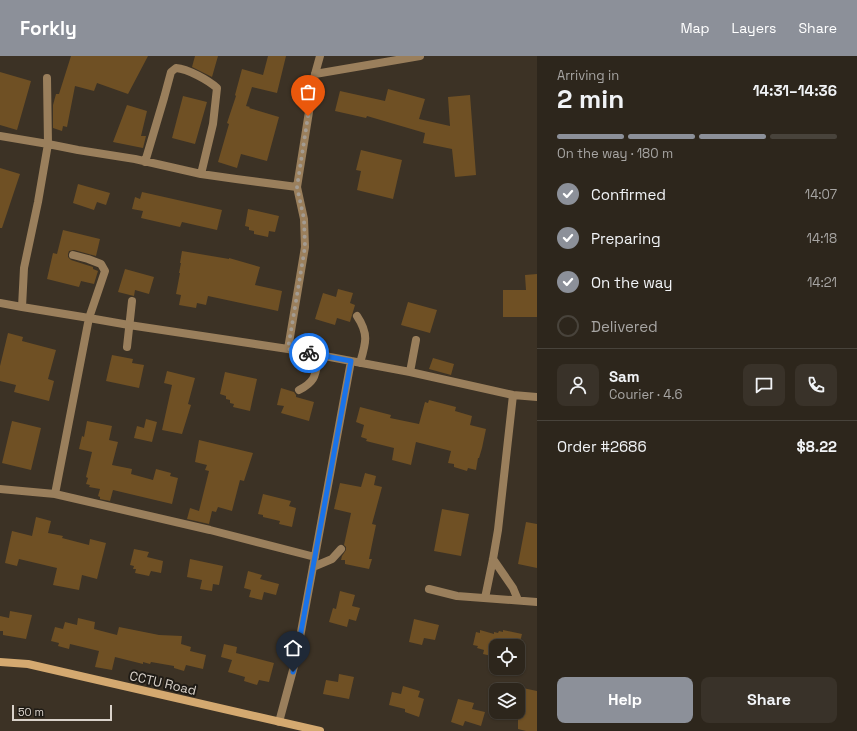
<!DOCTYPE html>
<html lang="en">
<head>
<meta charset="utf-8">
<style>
	:root { --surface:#2d261c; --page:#393229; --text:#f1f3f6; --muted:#a7a5a3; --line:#48433b; --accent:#8c9099 }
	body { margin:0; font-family:"Space Grotesk",sans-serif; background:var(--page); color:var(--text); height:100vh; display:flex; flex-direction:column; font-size:15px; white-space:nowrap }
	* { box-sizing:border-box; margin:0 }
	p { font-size:13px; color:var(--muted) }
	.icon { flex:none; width:22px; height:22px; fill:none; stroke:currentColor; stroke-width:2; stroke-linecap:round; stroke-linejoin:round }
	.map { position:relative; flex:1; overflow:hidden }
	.panel { display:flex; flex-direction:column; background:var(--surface); width:320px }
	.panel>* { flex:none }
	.controls { position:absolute; left:489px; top:583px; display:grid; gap:8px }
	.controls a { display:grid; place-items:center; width:36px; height:36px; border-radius:8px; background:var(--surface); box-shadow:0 1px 3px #0004,0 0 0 1px var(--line); font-size:20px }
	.scale { position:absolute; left:12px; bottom:10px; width:100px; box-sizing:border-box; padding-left:4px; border:2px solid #dad3cb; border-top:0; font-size:11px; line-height:14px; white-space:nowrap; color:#dad3cb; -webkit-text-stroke:3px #1f1b15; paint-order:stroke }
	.pin { position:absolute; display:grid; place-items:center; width:34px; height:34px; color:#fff; margin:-41px -17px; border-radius:50% 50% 50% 0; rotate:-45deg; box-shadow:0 0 4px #0007 }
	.pin .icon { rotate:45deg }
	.courier { position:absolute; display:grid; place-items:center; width:40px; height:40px; margin:-20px; border:3px solid #1a73e8; border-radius:50%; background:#fff; color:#222; box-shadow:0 1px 5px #0007 }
	.overview em { font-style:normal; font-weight:700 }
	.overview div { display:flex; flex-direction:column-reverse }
	.overview { display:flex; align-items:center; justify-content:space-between; height:68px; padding:0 20px }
	h1 { font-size:26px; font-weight:700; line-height:30px }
	.bar { display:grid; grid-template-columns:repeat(4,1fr); gap:6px 4px; align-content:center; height:48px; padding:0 20px }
	.bar i { height:5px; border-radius:3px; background:var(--line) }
	.bar .on { background:var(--accent) }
	.bar p { grid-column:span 4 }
	.line { display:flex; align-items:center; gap:10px; padding:0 20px; border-top:1px solid var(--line) }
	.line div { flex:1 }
	.round { display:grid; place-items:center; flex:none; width:42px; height:42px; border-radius:8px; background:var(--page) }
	ol { padding:0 20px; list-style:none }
	li { display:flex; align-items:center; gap:12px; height:44px }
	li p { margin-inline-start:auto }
	li .icon { padding:4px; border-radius:50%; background:var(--accent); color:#fff; stroke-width:4 }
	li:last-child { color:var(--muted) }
	li i { width:22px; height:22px; border:2px solid var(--line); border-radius:50% }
	.primary-button { display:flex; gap:8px; margin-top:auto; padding:8px 20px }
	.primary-button a { flex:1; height:46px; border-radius:8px; background:var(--accent); color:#fff; font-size:16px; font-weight:700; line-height:46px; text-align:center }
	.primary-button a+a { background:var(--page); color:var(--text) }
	header { display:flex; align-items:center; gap:24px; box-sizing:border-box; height:56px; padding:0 20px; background:var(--accent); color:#fff }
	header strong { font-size:19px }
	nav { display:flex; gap:22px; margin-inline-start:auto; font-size:14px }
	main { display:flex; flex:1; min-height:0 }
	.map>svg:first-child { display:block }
	.building { fill:#6f5024 }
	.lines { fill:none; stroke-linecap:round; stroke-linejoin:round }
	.street { stroke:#9a7f5c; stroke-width:8 }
	.secondary { stroke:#d4a970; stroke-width:8 }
	.done { stroke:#a39b91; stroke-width:4; stroke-dasharray:0 7.2 }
	.route { stroke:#1a73e8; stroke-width:5 }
	.labels { text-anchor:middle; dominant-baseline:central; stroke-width:4; stroke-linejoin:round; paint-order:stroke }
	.street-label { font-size:13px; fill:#dad3cb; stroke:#1f1b15 }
</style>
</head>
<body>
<header>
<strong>Forkly</strong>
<nav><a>Map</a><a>Layers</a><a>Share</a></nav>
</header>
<main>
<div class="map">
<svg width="537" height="675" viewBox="0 0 537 675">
	<rect width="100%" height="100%" fill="#3c3225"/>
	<path class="building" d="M71,0h77l-20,38 -31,-11 -3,8 -19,-5 -8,41 -4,-1 -1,5 -9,-3v-23l3,-11h3z
		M195,0h23l-6,21 -20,-10z
		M268,0h18l-9,37 -25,-6 -6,19 4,1 -1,1 30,9 -12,44 -26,-7 -4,14 -19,-6 11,-38 -2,-1 9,-27 -1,-1 7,-26 21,6z
		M0,16l31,9 -14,49 -17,-5z
		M388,33l37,10 -6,20 31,7 -2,-29 22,-2 6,80 -21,2 -3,-28 -29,-6 2,-10 -58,-17 -1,2 -31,-7 5,-20 45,10z
		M183,40l24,6 -12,42 -23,-6z
		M127,49l20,6 -6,25h5l-3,12 -30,-6z
		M361,94l41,10 -9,39 -36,-9 4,-19 -5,-1z
		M0,112l20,6 -18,54h-2z
		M78,128l32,9 -4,12 -9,-3 -3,8 -21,-7z
		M142,136l80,18 -5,20 -35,-8 -2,5 -39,-9 2,-7 -11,-2 3,-12 5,2z
		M248,153l31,7 -4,16 -6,-1 -1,6 -14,-3v-3l-5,-1v-3l-4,-1z
		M63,174l37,9 -4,17 -22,-6 -5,1 -1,3v3l3,3 22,7v2l5,2 -4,13 -13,-3 -2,6 -32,-8 6,-26 4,1z
		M182,195l47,8v-1l31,9 -5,18 27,6 -4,20 -70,-15 -2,9 -9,-2 -1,5 -17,-3 2,-10 -5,-1 4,-21h-1l2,-10h-1z
		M125,213l29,8 -5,17 -14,-4 -1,6 -16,-4z
		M537,218v43h-34v-27h23l-1,-15z
		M338,233l15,4 -3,10 5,2 -5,17 -13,-4 -2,7 -20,-6 8,-26 13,4z
		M408,246l29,8 -7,23 -29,-8z
		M8,277l15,4 -1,4 34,9 -8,29 6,2 -5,20 -35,-9 2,-7 -16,-4v-15z
		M112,299l21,4 -1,4 12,2 -5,23 -33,-7z
		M433,302l21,6 -3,11 -22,-6z
		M167,315l28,7 -7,26 3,1 -9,29 -20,-4 10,-45 -8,-2z
		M225,316l32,7 -7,32 -17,-4 1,-3 -4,-1v-3l-4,-1v-3l-6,-2z
		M281,332l13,4 2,3v2l18,5 -5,19 -28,-8 3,-7 -7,-1z
		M429,344l27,7 -1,4 17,5 -2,9 16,4 -4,19 -3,10h-1l-2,12 -8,-2 -1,3 -13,-4v-3l-6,-1 3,-12 -35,-9 -5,23 -19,-5 2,-12 -28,-7 1,-2 -6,-2 3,-12 -8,-3 4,-15 31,8 -1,3 29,6 6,-22 3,1z
		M146,363l11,3 -5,20 -18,-4 3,-12 7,2z
		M12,365l29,7 -10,42 -29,-7z
		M87,365l25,5 -3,14 9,2 -6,23 20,4 -1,5 22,6 3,-11 15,4 -1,3 8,2 -6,26 -59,-14 -3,11 -10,-2v-2l-2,-1 2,-7 -11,-2 1,-2 -4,-1 2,-6 -2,-1 6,-25 -13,-3 3,-13 2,1z
		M199,384l54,13 -9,28 -4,-1 -8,31 -14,-4 -2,5 -4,-1 -3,13 -22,-5 3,-11 9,3 10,-40 -4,-1 2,-5 -12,-3z
		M365,417l11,3 -2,9 8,2 -10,37 4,1 -7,34h3l-3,10 -24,-5v-4h-4l1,-4 4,-6v-3l-2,-2 7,-32 -17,-4 6,-26 21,4z
		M263,438l28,7 -2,5 7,2 -4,19 -13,-3 1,-3 -17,-4v-2l-5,-1z
		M442,453l27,5 -8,42 -27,-5z
		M36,461l15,4 -3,12 15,3 -1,2 27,7 1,-6 16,4 -9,36 -15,-4 -3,15 -26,-5 4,-17 -38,-9 -2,7 -12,-3 7,-32 20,5z
		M526,466l11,2v44l-19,-4z
		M134,493l15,3 -2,5 16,4 -2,12 -10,-2 -2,5 -14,-3 1,-4h-3l1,-3 -4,-1z
		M190,503l33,7 -4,19 -6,-1 -1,7 -12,-2 2,-9 -15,-3z
		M248,515l14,4 -2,4 19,5 -3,11 -12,-3 -2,8 -13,-3 2,-7 -7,-2z
		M340,535l15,4 -3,11 8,2 -4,13 -7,-2 -2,8 -18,-5 4,-14 3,1z
		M10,555l22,4 -6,24 -23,-4v-4h-3v-15l9,2z
		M78,562l17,4 -1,7 23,6 2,-8 40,8 23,1 -1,8 10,3 -1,4 16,4 -3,14 -17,-4 -2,6 -10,-3v-2l-23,-4 -1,2 -7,-2v2l-28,-7 -3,13 -17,-3 4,-16 -29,-7 -1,5 -11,-3 1,-3 -8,-2 4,-14 8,2 2,-7 12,3z
		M414,563l25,6 -4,15 -11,-2 -2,7 -13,-3z
		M480,574l14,4v-2l4,1 1,-2 4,1v-2l19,4 -3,12h-23v11l-13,-3 1,-4 -7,-2 1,-2 -5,-1 3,-13 4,1z
		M224,588l13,3 -1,6 38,10 -5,19 -10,-2 -2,5 -13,-4 1,-4 -17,-5 4,-12 -11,-3z
		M339,618l15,3 -5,22 -26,-5 3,-14 12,2z
		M403,630l17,5 -2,6 6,2 -5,18 -14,-5v-3l-16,-4 3,-13 9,2z
		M518,631l19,4v40h-11l-8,-2z
		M458,643l16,4 -2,6 13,3 -4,14 -16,-5 -2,5 -12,-4z"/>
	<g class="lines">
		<path class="street" d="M320,0l-5,18 -18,113 7,32 1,28 -17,102 63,12
			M315,18l105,-18
			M0,80l48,8 -1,-66
			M145,106l19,-64 7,-26 5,-4c12,1 32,12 41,20l-4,36 -12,50
			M73,199l15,4 13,5 4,7 -16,47 -67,-11 2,-39 14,-66 10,-58 30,6 57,9 66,15 35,5 61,8
			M0,247l22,4
			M357,260c12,18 9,27 3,47
			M127,291l5,-46
			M288,293l-159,-24 -40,-7 -34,176 155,36 105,27
			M410,316l6,-32
			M299,334c18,-9 16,-16 20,-35
			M0,433l55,5
			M493,503l20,29 5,12
			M313,511l19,-8 9,-10
			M429,533l28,7 80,6
			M485,542l8,-39 5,-29 15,-135
			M279,666l17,-63 55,-298 59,11 103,23 24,2"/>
		<path class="secondary" d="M0,606l28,2 292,67"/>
	</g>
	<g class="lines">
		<path class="done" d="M308,60l-11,71 7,32 1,28 -17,102 21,4"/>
		<path class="route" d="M293,616l3,-13 55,-298 -42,-8"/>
	</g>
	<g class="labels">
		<g class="street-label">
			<text transform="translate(163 627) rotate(13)">CCTU Road</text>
		</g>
	</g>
</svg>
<div class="controls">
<a><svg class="icon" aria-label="locate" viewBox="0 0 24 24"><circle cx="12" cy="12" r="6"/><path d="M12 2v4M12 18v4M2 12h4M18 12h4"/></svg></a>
<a><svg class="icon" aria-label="layers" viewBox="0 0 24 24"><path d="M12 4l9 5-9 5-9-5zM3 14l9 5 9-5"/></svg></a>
</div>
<div class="scale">50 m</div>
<div class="pin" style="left:308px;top:60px;background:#ea580c"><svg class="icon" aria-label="bag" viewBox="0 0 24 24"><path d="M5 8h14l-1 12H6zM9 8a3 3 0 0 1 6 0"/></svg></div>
<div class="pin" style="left:293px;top:616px;background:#1f2937"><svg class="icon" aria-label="home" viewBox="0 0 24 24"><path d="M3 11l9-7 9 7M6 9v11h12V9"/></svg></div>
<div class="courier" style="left:309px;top:297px"><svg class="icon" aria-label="bike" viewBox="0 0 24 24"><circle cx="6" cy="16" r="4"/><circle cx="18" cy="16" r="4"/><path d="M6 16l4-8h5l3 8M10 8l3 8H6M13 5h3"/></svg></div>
</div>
<section class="panel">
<div class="overview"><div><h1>2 min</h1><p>Arriving in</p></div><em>14:31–14:36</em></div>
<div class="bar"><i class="on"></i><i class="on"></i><i class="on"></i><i></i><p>On the way · 180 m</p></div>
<ol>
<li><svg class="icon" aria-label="check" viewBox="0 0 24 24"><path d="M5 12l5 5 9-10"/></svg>Confirmed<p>14:07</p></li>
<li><svg class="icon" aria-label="check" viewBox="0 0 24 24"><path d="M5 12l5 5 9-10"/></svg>Preparing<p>14:18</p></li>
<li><svg class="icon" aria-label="check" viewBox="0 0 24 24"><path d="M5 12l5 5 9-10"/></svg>On the way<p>14:21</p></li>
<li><i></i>Delivered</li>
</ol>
<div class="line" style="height:72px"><a class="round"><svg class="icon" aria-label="person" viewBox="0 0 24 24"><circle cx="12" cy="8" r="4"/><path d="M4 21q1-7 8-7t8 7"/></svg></a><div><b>Sam</b><p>Courier · 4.6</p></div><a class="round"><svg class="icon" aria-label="chat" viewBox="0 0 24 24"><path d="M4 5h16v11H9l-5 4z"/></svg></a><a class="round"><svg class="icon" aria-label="phone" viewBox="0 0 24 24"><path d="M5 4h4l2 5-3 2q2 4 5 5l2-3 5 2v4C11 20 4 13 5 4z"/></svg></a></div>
<div class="line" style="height:52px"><div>Order #2686</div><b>$8.22</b></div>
<div class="primary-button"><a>Help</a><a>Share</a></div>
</section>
</main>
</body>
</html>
